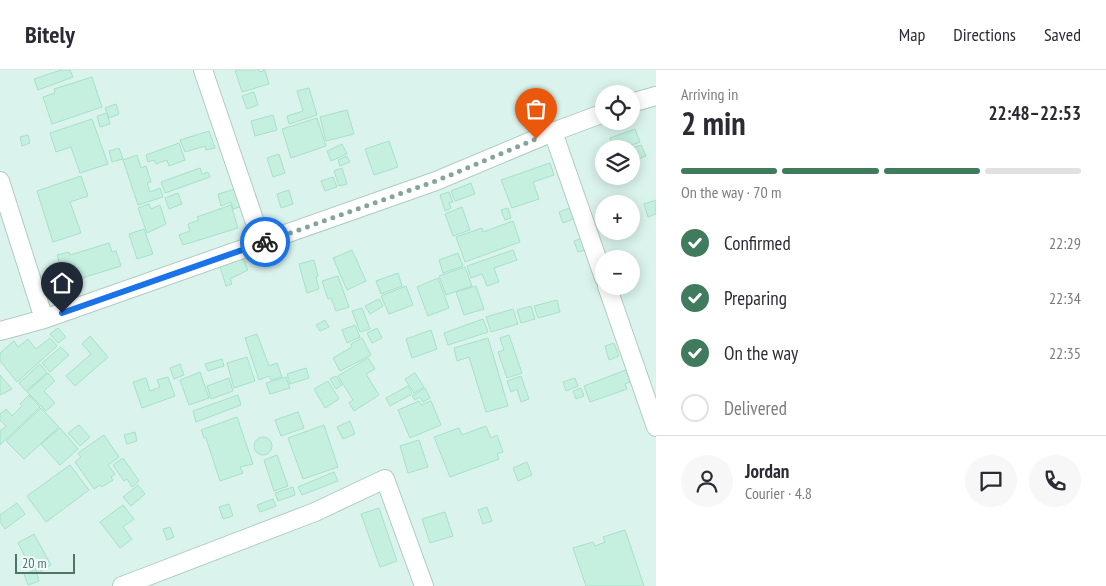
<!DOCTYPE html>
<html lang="en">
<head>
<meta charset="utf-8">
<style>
	:root { --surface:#fff; --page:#f7f7f7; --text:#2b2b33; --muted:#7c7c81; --line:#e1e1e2; --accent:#407b5e }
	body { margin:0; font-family:"PT Sans Narrow",sans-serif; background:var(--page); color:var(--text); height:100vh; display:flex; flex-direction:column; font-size:19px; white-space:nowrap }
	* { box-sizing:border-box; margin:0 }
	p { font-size:16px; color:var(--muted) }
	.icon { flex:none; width:28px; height:28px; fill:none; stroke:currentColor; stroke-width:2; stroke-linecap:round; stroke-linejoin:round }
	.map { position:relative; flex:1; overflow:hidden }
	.sheet { display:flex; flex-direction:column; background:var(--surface); width:450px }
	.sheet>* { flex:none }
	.tools { position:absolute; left:595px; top:15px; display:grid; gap:10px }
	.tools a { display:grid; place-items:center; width:45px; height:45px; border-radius:50%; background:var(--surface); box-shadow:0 2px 12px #0003; font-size:25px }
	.scale { position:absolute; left:15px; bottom:12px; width:60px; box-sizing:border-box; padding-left:5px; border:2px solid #4f7665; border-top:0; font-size:14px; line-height:18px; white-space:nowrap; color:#4f7665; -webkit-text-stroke:4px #f2fefc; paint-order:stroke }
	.pin { position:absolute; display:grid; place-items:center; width:42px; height:42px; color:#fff; margin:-51px -21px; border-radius:50% 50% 50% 0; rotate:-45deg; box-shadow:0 0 5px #0007 }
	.pin .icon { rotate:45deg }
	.courier { position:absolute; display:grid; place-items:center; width:50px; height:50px; margin:-25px; border:4px solid #1a73e8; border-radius:50%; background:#fff; color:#222; box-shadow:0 1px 6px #0007 }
	.head em { font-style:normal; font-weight:700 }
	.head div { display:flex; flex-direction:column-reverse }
	.head { display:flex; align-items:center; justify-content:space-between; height:85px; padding:0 25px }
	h1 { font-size:32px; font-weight:700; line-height:38px }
	.bar { display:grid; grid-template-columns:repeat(4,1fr); gap:8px 5px; align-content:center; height:60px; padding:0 25px }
	.bar i { height:6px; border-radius:4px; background:var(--line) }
	.bar .current { background:var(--accent) }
	.bar p { grid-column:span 4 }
	.line { display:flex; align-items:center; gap:12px; padding:0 25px; border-top:1px solid var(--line) }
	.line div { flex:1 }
	.round { display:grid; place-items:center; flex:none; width:52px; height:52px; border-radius:26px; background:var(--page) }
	ol { padding:0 25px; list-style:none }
	li { display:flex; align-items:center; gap:15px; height:55px }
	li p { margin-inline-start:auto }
	li .icon { padding:5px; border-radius:50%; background:var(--accent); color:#fff; stroke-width:4 }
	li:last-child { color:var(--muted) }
	li i { width:28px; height:28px; border:2px solid var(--line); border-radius:50% }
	header { display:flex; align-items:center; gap:30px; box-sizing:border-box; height:70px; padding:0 25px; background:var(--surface); border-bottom:1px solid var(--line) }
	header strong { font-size:24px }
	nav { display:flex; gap:28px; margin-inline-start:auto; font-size:18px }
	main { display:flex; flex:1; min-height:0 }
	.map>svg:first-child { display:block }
	.residential { fill:#daf3ed; fill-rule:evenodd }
	.building { fill:#c5f0df; stroke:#a6e1c9 }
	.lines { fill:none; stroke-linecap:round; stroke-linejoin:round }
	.street-casing { stroke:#afccc1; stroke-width:20 }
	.street { stroke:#fff; stroke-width:18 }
	.done { stroke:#86a599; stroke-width:5; stroke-dasharray:0 9 }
	.route { stroke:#1a73e8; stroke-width:6 }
</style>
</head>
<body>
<header>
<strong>Bitely</strong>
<nav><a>Map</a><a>Directions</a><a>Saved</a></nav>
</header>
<main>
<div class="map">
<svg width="656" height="516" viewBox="0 0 656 516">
	<rect width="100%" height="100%" fill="#ecfcf9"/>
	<path class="residential" d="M0,0h656v516h-656zM604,24h27v27h-27zM604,79h27v27h-27zM604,134h27v27h-27zM604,189h27v27h-27z"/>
	<path class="building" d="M61,0h9l3,7 -35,13 -4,-11z
		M235,0h24l1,2 5,-2 4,14 -27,8z
		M92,7l10,30 -50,17 -9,-27 12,-4 -1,-4z
		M309,18l8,27 -28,9 -2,-8 16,-5 -6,-20z
		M254,22l4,13 -11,4 -5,-13z
		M116,34l3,10 -10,4 -4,-10z
		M347,40l7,24 -28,7 -6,-24z
		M107,43l3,11 -10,3 -3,-11z
		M273,45l4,15 -22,6 -4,-15z
		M317,48l9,28 -35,12 -9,-29z
		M92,49l16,45 -28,9 -9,-26 -15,5 -6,-19z
		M635,59l5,13 -19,7h-7l-4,-11z
		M209,61l6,17 -9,2 -1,-4 -20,6 -5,-12z
		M28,65l2,8 -8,3 -2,-9z
		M389,71l9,26 -24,8 -9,-26z
		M179,73l6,17 -16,6 -2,-6 -11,4 -2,-4 -6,2 -2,-7z
		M342,74l5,10 -16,7 -4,-10z
		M641,75l5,11 -13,5 -2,-12h-2z
		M119,78l4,11 -11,3 -3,-11z
		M279,84l6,19 -12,4 -6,-19z
		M137,85l4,13 5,-2 5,16 -4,1 3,9 10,-4 3,9 -25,8 -15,-45z
		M347,86l3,6 -10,4 -2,-6z
		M550,93l4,12 -21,7 6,17 -27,9 -11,-28z
		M200,98l2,6 6,-2 2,5 -45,16 -4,-11z
		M342,98l5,16 -8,2 -5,-15z
		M81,106l7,20 -18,6 11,31 -28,9 -16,-51z
		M333,107l4,10 -12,4 -4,-10z
		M471,113l4,11 -20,7 -4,-10z
		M235,119l5,18 -7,2 -2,-7 -10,4 -3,-12z
		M289,120l4,14 -12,4 -4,-14z
		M449,122l4,10 -4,1 2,5 -6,3 -5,-16z
		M178,123l4,11 -13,5 -4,-11z
		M656,130v14l-8,3 -4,-13z
		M149,134l2,5 9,-4 6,19 -19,9 -9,-25z
		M231,135l7,23 -55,17 -4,-10 11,-4 -2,-7 11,-4 -2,-3z
		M462,137l8,23 -17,6 -8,-22z
		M572,137l4,11 -13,5 -4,-11z
		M508,138l3,10 -6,2 -4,-10z
		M513,151l7,21 -55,20 -9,-25 26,-9 1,4z
		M144,159l9,25 -16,5 -8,-25z
		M582,168l3,12 -7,2 -4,-11z
		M109,173l3,9 4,-1 5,15 -55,17 -9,-28 12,-3 1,3z
		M352,180l14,31 -19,9 -14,-32z
		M513,180l4,10 -23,8 5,14 -12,4 -5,-12 -11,4 -4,-12z
		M458,183l5,13 -20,7 -4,-13z
		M243,188l5,12 -18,9 2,5 -6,2 -6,-19z
		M314,190l4,16 -2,1 3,12 -12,4 -8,-29z
		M465,197l7,19 -26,9 -7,-19z
		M398,203l4,13 -21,8 -5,-13z
		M338,206l11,31 -13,4 -5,-13 -3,1 -6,-18z
		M438,208l11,30 -21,8 -11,-29z
		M406,216l7,19 -24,9 -8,-18z
		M476,216l8,23 -20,6 -8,-23z
		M379,229l4,7 -13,8 -5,-8z
		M557,230l3,12 -22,6 -4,-12z
		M531,236l4,13 -14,4 -4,-13z
		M362,238l8,21 -10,3 -8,-21z
		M513,239l5,15 -27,8 -5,-15z
		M483,249l5,13 -40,13 -4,-12z
		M325,250l4,7 -9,4 -4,-6z
		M355,255l5,12 -13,6 -5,-13z
		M58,258l8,9 -8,6 -8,-9z
		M377,258l5,10 -10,5 -5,-10z
		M431,260l6,19 -25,9 -6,-19z
		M257,264l12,32 8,-3 5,14 -11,3 -2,-4 -10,4 -14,-42z
		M509,265l13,38 -15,5 -9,-26 6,-2 -4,-12z
		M90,266l18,21 -33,29 -9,-10 25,-22 -9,-10z
		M50,268l7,8 -40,36 -17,-21v-8l14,-12 4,6 10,-8 8,10z
		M362,268l9,17 -31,16 -7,-13 19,-11 -1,-3z
		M488,268l20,68 -22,6 -17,-55 -12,4 -3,-13z
		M614,273l5,13 -10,4 -4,-14z
		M61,277l8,8 -19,17 -8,-9z
		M247,287l8,24 -21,7 -7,-25z
		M368,288l7,11 -9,5 13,21 -25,16 -5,-8 4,-3 -15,-24z
		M222,289l2,7 -16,5 -3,-7z
		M40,294l7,9 -21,18 -7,-8z
		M180,294l4,11 -10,4 -4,-11z
		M306,298l3,10 -19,6 -3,-10z
		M626,300l4,12 -5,2 2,5 -37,13 -6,-16z
		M200,302l9,26 -20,7 -9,-25z
		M48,303l7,8 -11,10 11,12 -9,8 -19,-19z
		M415,303l9,14 -10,6 -9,-14z
		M0,305l12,14 -12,6z
		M336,306l6,9 -6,4 -6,-10z
		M521,306l8,23 -8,3 -4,-13 -6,3 -4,-11z
		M168,307l7,19 -33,12 -9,-26 13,-4 4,13 10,-4 -3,-7z
		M286,307l4,11 -20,6 -4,-11z
		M229,308l4,13 -22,8 -4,-13z
		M575,308l3,8 -12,5 -3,-9z
		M328,311l11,18 -14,9 -11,-19z
		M408,316l4,8 -22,12 -4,-8z
		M425,318l5,10 -7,4 -3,-5 -5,3 -3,-4z
		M581,318l3,8 -8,3 -3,-8z
		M29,325l11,12 -40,38v-14l6,-5 -6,-6v-6l6,-5 6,7 10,-10 -2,-2z
		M238,325l3,10 -45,17 -3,-11z
		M419,331l2,4 10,-4 10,24 -31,13 -12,-28z
		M41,338l18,19 -35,32 -18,-18z
		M298,342l6,16 -23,8 -6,-16z
		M237,347l16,47 -13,3 3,6 -23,8 -14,-43h-2l-3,-8z
		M350,351l5,13 -12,5 -6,-12z
		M79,355l11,12 -10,9 -12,-13z
		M324,355l14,42 -35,12 -15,-41z
		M486,356l5,12 6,-3 6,17 -6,2 2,5 -49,18 -16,-40 25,-9 3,7z
		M60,358l18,21 -18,16 -19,-21z
		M135,362l2,9 -10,3 -3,-9z
		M104,365l15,22 -11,8 7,9 -4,3 2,3 -11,7 -2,-2 -6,4 -19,-27 6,-5 -3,-4z
		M254 376a9 9 0 1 1 18 0a9 9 0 1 1-18 0Z
		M419,370l9,27 -20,6 -8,-27z
		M277,385l11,31 -14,5 -10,-31z
		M123,388l16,23 -7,6 -5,-8 -3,2 -11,-16z
		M527,392l5,13 -14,6 -5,-13z
		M70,395l19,25 -43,32 -19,-26z
		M334,402l4,9 -36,14 -4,-8z
		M138,415l7,9 -14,12 -8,-9z
		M293,417l2,8 -17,6 -3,-8z
		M273,429l3,7 -16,6 -3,-7z
		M17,433l8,11 -20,15 -5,-7v-7z
		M229,434l4,12 -10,3 -4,-12z
		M123,435l11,14 -11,8 9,12 -12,9 -20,-26z
		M487,437l5,14 -9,3 -5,-14z
		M379,438l18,53 -17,6 -19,-53z
		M445,442l8,24 -23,7 -8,-24z
		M170,457l4,10 -7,3 -4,-11z
		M625,460l19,56h-58l-13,-38 20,-6 2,4 10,-4 -2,-5z
		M34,464l17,31 -13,8 -3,-5 -3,2 -14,-27z
		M36,500l3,11 -11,4 -4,-11z"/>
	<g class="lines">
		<g class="street-casing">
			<path id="street" d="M203,0l59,173
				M631,33l25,-7
				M553,62l51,146
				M0,111l44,138
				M607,216l49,141
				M0,261l44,-12 392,-138 117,-49 51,-19
				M122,516l193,-74 70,-33 39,107"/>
		</g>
		<use href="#street" class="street"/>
	</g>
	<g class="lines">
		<path class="done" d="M265,172l171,-61 100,-42"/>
		<path class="route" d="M62,243l203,-71"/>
	</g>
</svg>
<div class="tools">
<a><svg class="icon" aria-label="locate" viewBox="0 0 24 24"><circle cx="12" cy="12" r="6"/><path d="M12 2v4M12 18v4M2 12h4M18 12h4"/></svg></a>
<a><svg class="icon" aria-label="layers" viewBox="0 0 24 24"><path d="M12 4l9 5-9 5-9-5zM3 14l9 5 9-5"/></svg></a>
<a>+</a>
<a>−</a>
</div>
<div class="scale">20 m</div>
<div class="pin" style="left:536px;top:69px;background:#ea580c"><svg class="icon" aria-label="bag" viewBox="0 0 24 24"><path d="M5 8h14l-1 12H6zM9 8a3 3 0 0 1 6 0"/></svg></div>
<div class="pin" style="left:62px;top:243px;background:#1f2937"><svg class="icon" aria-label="home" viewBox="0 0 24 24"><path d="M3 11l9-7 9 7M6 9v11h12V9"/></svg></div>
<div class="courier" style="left:265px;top:172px"><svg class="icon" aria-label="bike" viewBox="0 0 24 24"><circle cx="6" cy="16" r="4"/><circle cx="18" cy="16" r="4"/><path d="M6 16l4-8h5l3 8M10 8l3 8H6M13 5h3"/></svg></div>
</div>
<section class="sheet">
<div class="head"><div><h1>2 min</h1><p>Arriving in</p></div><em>22:48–22:53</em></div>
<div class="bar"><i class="current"></i><i class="current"></i><i class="current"></i><i></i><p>On the way · 70 m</p></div>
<ol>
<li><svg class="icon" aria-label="check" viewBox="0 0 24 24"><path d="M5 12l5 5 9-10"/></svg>Confirmed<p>22:29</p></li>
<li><svg class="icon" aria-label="check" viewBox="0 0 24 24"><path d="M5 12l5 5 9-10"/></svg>Preparing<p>22:34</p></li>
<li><svg class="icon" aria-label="check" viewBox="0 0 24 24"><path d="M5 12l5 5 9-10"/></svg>On the way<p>22:35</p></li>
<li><i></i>Delivered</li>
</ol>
<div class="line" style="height:90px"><a class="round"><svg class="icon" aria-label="person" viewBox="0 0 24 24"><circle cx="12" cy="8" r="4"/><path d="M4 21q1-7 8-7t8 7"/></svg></a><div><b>Jordan</b><p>Courier · 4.8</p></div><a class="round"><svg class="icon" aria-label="chat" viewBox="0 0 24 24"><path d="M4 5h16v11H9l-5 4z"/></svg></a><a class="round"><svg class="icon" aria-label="phone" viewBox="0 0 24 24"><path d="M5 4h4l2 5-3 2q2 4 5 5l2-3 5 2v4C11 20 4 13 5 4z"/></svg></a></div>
</section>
</main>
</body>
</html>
